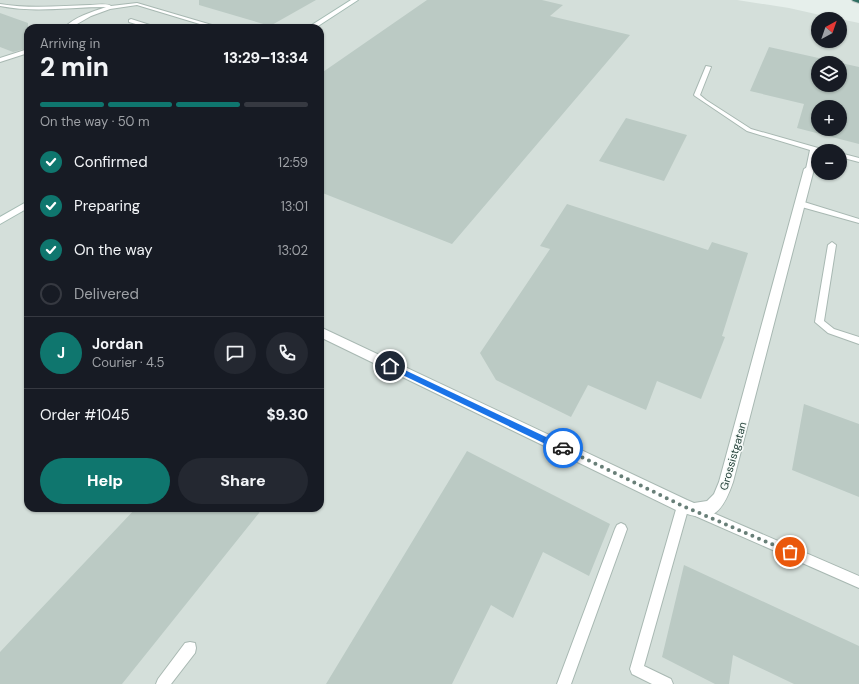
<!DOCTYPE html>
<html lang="en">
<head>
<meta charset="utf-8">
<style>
	:root { --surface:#171b24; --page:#242831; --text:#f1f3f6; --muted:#9ea1a6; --line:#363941; --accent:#0f766e }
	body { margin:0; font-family:"DM Sans",sans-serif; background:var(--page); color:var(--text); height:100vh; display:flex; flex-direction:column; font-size:15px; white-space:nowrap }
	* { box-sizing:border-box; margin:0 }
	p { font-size:13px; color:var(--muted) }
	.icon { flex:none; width:22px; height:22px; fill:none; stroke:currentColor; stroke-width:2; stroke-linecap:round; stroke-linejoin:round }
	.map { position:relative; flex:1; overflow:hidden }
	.panel { position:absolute; left:24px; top:24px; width:300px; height:488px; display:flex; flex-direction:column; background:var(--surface); border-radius:12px; box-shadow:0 1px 3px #0004 }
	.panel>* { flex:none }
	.needle { width:26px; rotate:40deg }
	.tools { position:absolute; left:811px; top:12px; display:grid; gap:8px }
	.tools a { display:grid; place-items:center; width:36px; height:36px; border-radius:50%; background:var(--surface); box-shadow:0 1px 3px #0004; font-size:20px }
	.pin { position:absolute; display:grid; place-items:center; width:34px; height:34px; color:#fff; margin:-17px; border:2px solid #fff; border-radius:50%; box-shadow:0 1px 4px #0007 }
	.courier { position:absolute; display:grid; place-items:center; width:40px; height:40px; margin:-20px; border:3px solid #1a73e8; border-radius:50%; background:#fff; color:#222; box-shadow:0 1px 5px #0007 }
	.summary em { font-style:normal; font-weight:800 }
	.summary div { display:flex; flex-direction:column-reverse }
	.summary { display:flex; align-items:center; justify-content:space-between; height:68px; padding:0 16px }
	h1 { font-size:26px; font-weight:800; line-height:30px }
	.bar { display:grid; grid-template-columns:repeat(4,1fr); gap:6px 4px; align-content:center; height:48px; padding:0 16px }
	.bar i { height:5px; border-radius:3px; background:var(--line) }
	.bar .selected { background:var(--accent) }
	.bar p { grid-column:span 4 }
	.line { display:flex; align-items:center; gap:10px; padding:0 16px; border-top:1px solid var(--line) }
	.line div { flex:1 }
	.round { display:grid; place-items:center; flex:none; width:42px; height:42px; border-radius:21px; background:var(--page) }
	ol { padding:0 16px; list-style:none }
	li { display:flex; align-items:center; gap:12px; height:44px }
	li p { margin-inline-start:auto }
	li .icon { padding:4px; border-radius:50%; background:var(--accent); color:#fff; stroke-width:4 }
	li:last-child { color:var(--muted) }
	li i { width:22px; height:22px; border:2px solid var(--line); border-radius:50% }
	.button { display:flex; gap:8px; margin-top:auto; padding:8px 16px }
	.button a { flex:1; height:46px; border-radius:24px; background:var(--accent); color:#fff; font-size:16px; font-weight:800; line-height:46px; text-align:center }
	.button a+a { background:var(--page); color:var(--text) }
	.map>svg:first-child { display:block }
	.built { fill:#d4dfda; fill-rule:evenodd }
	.building { fill:#bbcac4; fill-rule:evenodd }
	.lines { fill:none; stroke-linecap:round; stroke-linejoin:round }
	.lane-casing { stroke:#a8b8b2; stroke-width:2 }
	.street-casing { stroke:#a8b8b2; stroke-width:2 }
	.secondary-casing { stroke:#a4bbb3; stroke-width:2 }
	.highway-casing { stroke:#c2cac8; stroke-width:2 }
	.lane { fill:#fff; fill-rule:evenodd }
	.street { fill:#fff; fill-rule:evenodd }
	.secondary { fill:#fff; fill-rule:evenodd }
	.highway { fill:#2f6f62; fill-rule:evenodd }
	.route { fill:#1a73e8 }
	.done { stroke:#687f78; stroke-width:4; stroke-dasharray:0 7.2 }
	.labels { text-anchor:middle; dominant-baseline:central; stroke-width:3; stroke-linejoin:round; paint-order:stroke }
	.street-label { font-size:11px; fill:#24423a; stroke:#f7fbf9 }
</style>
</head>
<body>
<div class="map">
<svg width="859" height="684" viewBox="0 0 859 684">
	<rect width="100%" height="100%" fill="#e6efeb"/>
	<path class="built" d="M0,0h737l52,8 49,11h-20v22h22v-22l19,4v661h-859zM28,28h292v480h-292zM818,63h22v22h-22zM818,107h22v22h-22zM818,151h22v22h-22z"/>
	<path class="building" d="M199,0h117l-46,26 -71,-21z
		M427,0h115l21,5 -13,11 80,19 -178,209 -132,-52v-118z
		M0,13l28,10v25l-15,4 -13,-5z
		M769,47l90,20v77l-62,-16 7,-24 -54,-13zM818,63h22v22h-22zM818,107h22v22h-22z
		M626,118l61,17 -23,46 -65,-20z
		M567,204l141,46 4,-8 36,11 -26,83 3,1 -24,62 -44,-18 -11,29 -58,-25 -17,32 -75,-37 -16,-27 70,-104 -10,-3z
		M804,404l55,20v73l-67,-27z
		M467,451l143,73 -21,52 -46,-24 -30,66 -22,-13 -39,79h-126z
		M136,508h127l-141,176h-122v-32z
		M684,565l175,81v38h-65l-61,-29 -4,29h-14l-53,-27z"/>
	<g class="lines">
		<g class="lane-casing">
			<path id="lane" d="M137,3l85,25h-9l-76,-23 -27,4 -19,7 -21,12h-6c10,-11 28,-16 42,-21 -36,0 -71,6 -106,-1v-2c30,5 60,2 90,1 7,0 17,-2 21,1z
				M131,19l25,8 1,1h-8l-20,-6v-2z
				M28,49v4l-28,9v-4z
				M706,66l5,1 -11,28 6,5 45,29 74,21 1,1 -9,1 -6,18 -2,1 -3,-2 4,-19 -63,-19 -52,-35 -1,-1z
				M840,153l19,5v4l-19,-5z
				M798,202h6l55,17v4l-61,-17z
				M832,242l4,3 -12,76 10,8 25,8v7l-31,-11 -13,-11 13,-77z
				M683,501l4,1 2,4 -45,160 27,13 2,5h-21l-20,-10 -2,-5 47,-163 2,-4z
				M697,506l162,70v12l-166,-73 -2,-4 2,-4z
				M621,523l4,2 2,4 -56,155h-14l58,-155 2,-4z
				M190,642l5,1 1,5 -1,5 -24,31h-15l2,-5 27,-36z"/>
		</g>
		<g class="street-casing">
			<path id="street" d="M809,166l5,3 -81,313c-11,32 -21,42 -55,29l-358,-174v-10l367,173 7,3 13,-2 7,-7 5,-12 85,-313z"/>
		</g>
		<g class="secondary-casing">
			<path id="secondary" d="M351,0h7l-43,28h-8z
				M28,201v7l-28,16v-7z"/>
		</g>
		<g class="highway-casing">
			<path id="highway" d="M852,0h7v3l-6,-2z"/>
		</g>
		<use href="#lane" class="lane"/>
		<use href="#street" class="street"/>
		<use href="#secondary" class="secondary"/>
		<use href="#highway" class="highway"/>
	</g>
	<path class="route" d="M390,363l175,83v5h-5l-172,-83 -1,-2z"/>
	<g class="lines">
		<path class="done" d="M563,448l120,58 107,46"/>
	</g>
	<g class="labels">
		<g class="street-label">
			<text transform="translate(733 456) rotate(-74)">Grossistgatan</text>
		</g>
	</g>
</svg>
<div class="tools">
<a><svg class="needle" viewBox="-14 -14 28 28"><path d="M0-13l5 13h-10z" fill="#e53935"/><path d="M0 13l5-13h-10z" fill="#9ea1a6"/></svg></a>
<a><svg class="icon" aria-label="layers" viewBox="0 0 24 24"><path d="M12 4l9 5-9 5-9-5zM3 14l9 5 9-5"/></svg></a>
<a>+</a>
<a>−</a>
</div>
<div class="pin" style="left:790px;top:552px;background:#ea580c"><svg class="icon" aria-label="bag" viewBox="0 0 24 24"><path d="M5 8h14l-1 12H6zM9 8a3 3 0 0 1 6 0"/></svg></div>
<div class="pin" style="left:390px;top:366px;background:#1f2937"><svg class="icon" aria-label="home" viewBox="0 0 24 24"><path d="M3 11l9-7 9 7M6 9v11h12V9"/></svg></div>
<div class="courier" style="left:563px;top:448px"><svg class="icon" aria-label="car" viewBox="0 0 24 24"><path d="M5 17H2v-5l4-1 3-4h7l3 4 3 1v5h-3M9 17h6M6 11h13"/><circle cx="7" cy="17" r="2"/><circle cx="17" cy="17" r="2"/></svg></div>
<section class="panel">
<div class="summary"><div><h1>2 min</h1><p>Arriving in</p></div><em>13:29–13:34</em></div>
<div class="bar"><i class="selected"></i><i class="selected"></i><i class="selected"></i><i></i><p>On the way · 50 m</p></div>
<ol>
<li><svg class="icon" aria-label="check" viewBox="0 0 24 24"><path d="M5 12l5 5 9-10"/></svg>Confirmed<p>12:59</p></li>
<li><svg class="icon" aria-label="check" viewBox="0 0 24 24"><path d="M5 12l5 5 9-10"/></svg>Preparing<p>13:01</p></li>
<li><svg class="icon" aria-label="check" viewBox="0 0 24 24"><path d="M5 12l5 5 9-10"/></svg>On the way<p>13:02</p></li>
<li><i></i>Delivered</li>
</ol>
<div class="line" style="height:72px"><b class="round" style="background:var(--accent);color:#fff">J</b><div><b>Jordan</b><p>Courier · 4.5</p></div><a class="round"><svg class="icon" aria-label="chat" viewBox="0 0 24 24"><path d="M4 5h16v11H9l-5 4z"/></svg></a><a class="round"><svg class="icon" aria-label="phone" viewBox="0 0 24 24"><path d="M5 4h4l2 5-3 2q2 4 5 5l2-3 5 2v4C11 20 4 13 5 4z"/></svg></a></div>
<div class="line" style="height:52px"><div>Order #1045</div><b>$9.30</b></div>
<div class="button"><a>Help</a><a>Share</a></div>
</section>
</div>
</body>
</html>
